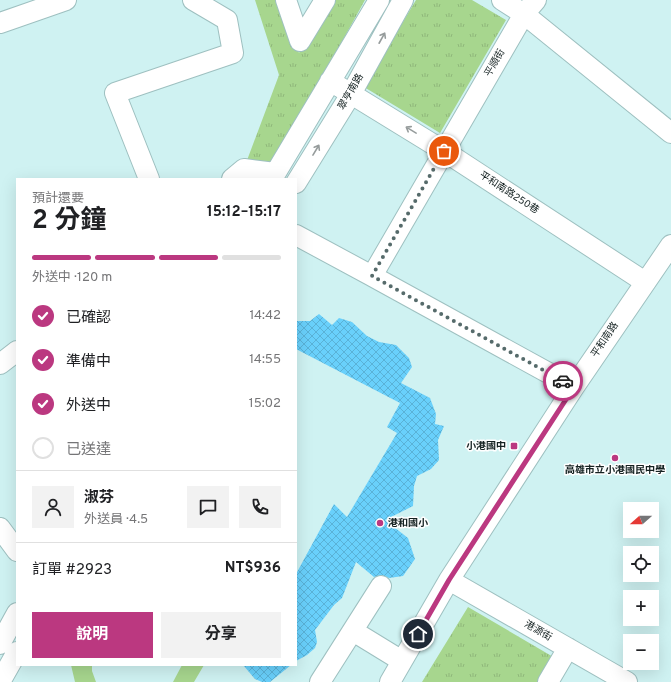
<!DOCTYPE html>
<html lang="zh-TW">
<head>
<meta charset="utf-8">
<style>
	:root { --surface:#fff; --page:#f2f2f2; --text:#202124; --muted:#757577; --line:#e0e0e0; --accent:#bb3880 }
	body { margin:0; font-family:Overpass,"Noto Sans TC",sans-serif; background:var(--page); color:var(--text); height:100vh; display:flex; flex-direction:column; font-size:15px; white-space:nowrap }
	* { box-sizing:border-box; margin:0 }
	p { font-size:13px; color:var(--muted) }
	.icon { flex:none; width:22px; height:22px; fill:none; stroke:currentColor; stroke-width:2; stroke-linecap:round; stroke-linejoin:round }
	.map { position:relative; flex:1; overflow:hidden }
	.details { position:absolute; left:16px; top:178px; width:281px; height:488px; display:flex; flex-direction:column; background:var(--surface); border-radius:0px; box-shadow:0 4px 16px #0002 }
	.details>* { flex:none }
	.needle { width:26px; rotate:249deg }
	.buttons { position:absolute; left:623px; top:502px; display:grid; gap:8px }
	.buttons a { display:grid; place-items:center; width:36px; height:36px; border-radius:0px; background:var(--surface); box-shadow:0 4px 16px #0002; font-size:20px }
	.pin { position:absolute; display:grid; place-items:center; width:34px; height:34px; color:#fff; margin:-17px; border:2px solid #fff; border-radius:50%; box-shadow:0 1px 4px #0007 }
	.courier { position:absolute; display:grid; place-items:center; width:40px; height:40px; margin:-20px; border:3px solid #bb3880; border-radius:50%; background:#fff; color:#222; box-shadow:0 1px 5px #0007 }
	.headline em { font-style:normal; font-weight:700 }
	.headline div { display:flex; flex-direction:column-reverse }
	.headline { display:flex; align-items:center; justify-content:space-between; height:68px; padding:0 16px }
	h1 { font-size:26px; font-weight:700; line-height:30px }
	.bar { display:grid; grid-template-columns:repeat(4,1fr); gap:6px 4px; align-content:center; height:48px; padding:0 16px }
	.bar i { height:5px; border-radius:3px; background:var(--line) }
	.bar .active { background:var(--accent) }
	.bar p { grid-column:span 4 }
	.line { display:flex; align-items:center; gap:10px; padding:0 16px; border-top:1px solid var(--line) }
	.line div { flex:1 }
	.round { display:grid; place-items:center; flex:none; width:42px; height:42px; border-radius:0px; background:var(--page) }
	ol { padding:0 16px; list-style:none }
	li { display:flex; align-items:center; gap:12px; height:44px }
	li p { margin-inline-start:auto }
	li .icon { padding:4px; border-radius:50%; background:var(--accent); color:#fff; stroke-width:4 }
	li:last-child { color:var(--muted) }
	li i { width:22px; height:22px; border:2px solid var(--line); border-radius:50% }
	.cta { display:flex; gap:8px; margin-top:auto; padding:8px 16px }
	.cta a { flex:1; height:46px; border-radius:0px; background:var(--accent); color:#fff; font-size:16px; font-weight:700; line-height:46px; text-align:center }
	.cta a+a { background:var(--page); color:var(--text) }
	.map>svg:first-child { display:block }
	.grass { fill:url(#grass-tufts) }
	.pitch { fill:#a7d68e }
	.building { fill:url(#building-cross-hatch) }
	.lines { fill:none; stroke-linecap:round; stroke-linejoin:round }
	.minor-casing { stroke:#9ec0c0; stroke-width:22 }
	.minor { stroke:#fff; stroke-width:20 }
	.oneway { stroke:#969c9c }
	.done { stroke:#566b6b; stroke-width:4; stroke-dasharray:0 7.2 }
	.route { stroke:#bb3880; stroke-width:5 }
	.poi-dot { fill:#bb3880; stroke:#fff; stroke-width:1.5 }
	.labels { text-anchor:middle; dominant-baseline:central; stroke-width:3; stroke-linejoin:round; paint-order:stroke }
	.street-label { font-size:10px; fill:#152222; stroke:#fff }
	.poi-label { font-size:10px; font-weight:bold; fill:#152222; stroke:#fff; text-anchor:end }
</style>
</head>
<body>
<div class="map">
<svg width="671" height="682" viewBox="0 0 671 682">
	<defs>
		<pattern id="grass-tufts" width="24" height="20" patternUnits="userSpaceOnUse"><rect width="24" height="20" fill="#a7d68e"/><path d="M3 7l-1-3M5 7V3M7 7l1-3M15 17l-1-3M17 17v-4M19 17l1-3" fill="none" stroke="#8fb77a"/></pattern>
		<pattern id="building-cross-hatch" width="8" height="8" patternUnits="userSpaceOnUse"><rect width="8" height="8" fill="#69d0fb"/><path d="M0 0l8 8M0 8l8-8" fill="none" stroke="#5ab2d7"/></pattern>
	</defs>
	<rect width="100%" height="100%" fill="#cff2f2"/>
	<path class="grass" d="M255,0h24l20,53 30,-53h36l-99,179h-26l39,-104z
		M416,0h56l34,20 -66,113 -76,-46z
		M468,607l87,51 -14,24h-119z"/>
	<path class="pitch" d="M71,665h21v6l4,11h-21z
		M182,665h22l-10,17h-21z"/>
	<path class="building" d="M319,314l13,11 7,-7 13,4 15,14 12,6 17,3 13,13 3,9 -11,16 29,15 6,16 -1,10 9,2 -6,14 1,20 -8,9 -14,7 -3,10 -1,20 -28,14 23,18 7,21 -12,17 -14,2 -7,-3 -8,2 -18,-15 -14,36 -8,7 -19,25 2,12 -2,6 -8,7 -11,6v-87l38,-70 13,13 50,-84 -10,-6 13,-24 -104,-54v-28h14z
		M243,665h48l-21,17h-8l-7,-3z"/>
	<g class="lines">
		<g class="minor-casing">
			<path id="minor" d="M286,0l14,41
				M502,0l22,14 12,-14
				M0,23l66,-23
				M300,41l25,-41
				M330,81l114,70 201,131
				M149,179l-34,-86 118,-40 -6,-33 -34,-20
				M232,179l12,-10 31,4
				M272,179l107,-179
				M296,183l55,-89 52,-94
				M296,235l76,41
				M0,364l17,-13
				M574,387l-202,-111 152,-262 147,119
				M0,528l17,23
				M449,580l178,102
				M353,631l49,30
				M0,644l17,-31
				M0,682l17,-30
				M320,682l61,-96
				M390,682l59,-102 125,-193 97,-142
				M548,682l20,-34"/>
		</g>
		<use href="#minor" class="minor"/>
	</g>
	<defs><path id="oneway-shaft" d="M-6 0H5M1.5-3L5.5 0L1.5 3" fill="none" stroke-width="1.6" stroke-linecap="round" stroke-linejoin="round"/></defs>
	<g class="oneway">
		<use href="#oneway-shaft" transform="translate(382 38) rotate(-61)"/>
		<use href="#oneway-shaft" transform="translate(411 130) rotate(-149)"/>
		<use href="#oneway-shaft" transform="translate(316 150) rotate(-59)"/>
	</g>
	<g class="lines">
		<path class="done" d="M444,151l-72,125 191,105"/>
		<path class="route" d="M418,634l31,-54 125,-193 -11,-6"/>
	</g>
	<g class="poi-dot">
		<rect x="510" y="442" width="8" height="8" rx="2"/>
		<circle cx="615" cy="458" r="4"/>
		<circle cx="380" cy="523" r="4"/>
	</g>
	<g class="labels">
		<g class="street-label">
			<text transform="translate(495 63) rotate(-60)">平順街</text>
			<text transform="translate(351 92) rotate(-60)">翠亨南路</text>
			<text transform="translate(509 193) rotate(33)">平和南路250巷</text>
			<text transform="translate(605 340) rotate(-56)">平和南路</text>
			<text transform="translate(538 631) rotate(30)">港源街</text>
		</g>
		<g class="poi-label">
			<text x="506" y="446">小港國中</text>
			<text x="615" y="470" text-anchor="middle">高雄市立小港國民中學</text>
			<text x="388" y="523" text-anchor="start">港和國小</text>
		</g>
	</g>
</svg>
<div class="buttons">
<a><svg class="needle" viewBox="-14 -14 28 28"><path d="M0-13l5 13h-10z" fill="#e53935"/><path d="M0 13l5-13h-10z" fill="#757577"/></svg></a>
<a><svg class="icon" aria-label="locate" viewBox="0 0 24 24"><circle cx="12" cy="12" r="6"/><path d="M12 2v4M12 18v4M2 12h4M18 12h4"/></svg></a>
<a>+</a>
<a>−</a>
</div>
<div class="pin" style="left:444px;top:151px;background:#ea580c"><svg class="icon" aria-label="bag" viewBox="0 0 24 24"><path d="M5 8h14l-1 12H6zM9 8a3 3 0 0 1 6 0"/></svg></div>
<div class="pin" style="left:418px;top:634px;background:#1f2937"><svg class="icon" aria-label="home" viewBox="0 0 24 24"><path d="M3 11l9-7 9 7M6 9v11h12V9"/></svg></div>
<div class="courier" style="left:563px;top:381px"><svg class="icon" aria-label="car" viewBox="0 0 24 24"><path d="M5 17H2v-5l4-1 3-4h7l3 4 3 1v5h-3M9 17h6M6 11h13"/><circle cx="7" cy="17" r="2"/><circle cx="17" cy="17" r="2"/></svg></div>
<section class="details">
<div class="headline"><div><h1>2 分鐘</h1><p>預計還要</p></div><em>15:12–15:17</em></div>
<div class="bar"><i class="active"></i><i class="active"></i><i class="active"></i><i></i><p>外送中 · 120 m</p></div>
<ol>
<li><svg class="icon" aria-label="check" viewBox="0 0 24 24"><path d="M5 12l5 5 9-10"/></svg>已確認<p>14:42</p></li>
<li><svg class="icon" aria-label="check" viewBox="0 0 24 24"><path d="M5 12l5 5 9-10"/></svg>準備中<p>14:55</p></li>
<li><svg class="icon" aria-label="check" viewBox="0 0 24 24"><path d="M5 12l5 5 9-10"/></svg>外送中<p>15:02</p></li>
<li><i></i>已送達</li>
</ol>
<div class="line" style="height:72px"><a class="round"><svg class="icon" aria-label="person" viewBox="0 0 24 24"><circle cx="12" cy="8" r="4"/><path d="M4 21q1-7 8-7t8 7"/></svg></a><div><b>淑芬</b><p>外送員 · 4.5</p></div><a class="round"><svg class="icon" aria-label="chat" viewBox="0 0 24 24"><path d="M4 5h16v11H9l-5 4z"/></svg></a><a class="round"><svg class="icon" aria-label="phone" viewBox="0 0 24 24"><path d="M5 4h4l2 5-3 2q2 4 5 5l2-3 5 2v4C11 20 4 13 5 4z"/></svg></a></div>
<div class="line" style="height:52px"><div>訂單 #2923</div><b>NT$936</b></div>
<div class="cta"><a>說明</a><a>分享</a></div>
</section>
</div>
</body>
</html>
